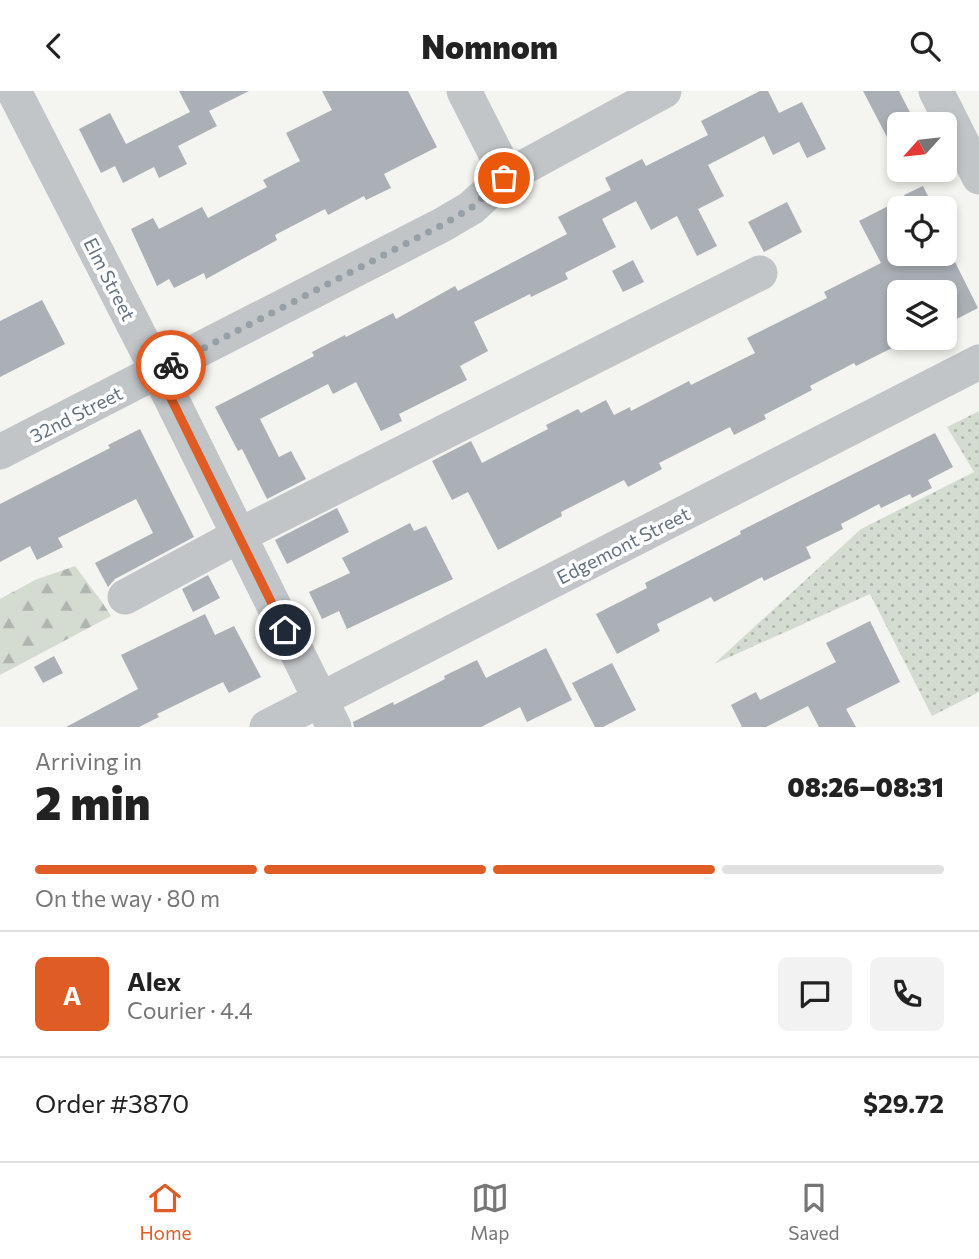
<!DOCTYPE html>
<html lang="en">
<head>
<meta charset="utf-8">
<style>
	:root { --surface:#fff; --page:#f2f2f2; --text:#222; --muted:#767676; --line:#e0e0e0; --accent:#df5c24 }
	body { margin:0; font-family:Commissioner,sans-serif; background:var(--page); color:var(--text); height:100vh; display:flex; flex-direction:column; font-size:26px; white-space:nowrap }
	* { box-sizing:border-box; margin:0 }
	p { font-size:23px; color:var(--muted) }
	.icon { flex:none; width:38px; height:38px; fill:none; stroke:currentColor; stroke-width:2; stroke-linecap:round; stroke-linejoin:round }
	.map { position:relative; height:636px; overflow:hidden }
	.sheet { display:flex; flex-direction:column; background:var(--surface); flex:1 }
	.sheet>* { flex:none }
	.needle { width:46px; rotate:243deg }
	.fabs { position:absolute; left:887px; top:21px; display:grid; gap:14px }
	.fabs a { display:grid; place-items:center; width:70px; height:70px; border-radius:10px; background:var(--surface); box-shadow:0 4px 10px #0003; font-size:35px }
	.pin { position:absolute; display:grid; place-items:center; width:60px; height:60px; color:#fff; margin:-30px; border:4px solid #fff; border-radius:50%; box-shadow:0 2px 7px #0007 }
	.courier { position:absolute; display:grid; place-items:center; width:70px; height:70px; margin:-35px; border:5px solid #df5c24; border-radius:50%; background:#fff; color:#222; box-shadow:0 2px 9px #0007 }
	.headline em { font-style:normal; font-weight:800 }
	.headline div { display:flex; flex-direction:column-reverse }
	.headline { display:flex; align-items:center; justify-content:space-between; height:119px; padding:0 35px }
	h1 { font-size:46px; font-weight:800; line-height:52px }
	.bar { display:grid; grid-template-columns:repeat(4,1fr); gap:10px 7px; align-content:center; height:84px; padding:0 35px }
	.bar i { height:9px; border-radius:5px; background:var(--line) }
	.bar .active { background:var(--accent) }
	.bar p { grid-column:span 4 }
	.line { display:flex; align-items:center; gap:18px; padding:0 35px; border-top:2px solid var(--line) }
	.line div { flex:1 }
	.round { display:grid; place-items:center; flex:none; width:74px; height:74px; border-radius:10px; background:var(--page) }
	header { display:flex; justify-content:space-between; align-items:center; height:91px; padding:0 35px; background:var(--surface); font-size:32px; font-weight:800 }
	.tab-bar { display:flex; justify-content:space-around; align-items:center; height:98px; border-top:2px solid var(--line); background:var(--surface); font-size:19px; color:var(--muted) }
	.tab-bar a { display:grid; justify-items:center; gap:4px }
	.tab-bar .active { color:var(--accent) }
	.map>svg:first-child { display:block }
	.grass { fill:url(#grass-dots) }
	.forest { fill:url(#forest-firs) }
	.building { fill:#aab0b6 }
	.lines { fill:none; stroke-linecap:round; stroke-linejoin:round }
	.minor { stroke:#c1c5c8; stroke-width:35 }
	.done { stroke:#96a0a7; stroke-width:7; stroke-dasharray:0 12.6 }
	.route { stroke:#df5c24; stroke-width:9 }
	.labels { text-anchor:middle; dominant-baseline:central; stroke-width:7; stroke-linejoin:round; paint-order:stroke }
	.street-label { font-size:19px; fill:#637280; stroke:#fff }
</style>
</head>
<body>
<header><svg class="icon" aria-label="back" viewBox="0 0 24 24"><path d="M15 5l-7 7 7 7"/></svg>Nomnom<svg class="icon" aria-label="search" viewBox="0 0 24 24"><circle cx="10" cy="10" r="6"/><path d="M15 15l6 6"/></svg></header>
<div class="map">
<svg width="979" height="636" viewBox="0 0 979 636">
	<defs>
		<pattern id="grass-dots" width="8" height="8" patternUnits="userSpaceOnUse" patternTransform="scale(1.75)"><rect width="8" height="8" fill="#d4dbd1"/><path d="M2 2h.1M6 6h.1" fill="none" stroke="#b0b6af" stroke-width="1.8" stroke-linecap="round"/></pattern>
		<pattern id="forest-firs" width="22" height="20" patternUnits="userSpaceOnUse" patternTransform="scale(1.75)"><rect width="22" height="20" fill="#d4dbd1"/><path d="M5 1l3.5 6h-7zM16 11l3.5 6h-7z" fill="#b0b6af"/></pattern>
	</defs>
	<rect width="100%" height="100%" fill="#f4f4f0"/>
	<path class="grass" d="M979,320v281l-47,24 -62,-122 -156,70 147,-135 113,-57 -27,-45z"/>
	<path class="forest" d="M75,475l27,36 9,14 -111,59v-76l35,-19z"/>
	<path class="building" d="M179,0h70l-40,20 8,15 -39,20 9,18 -28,14 -5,-11 -31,16 -8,-17 -14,7 -22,-44 31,-16 16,31 64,-32z
		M322,0h86l29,56 -53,27 7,14 -25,12 -2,-4 -36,19 -3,-6 -50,26 2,5 -71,39 -2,-6 -30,15 -5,-9 -12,7 -26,-57 22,-11 6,11 43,-22 6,11 59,-31 -4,-7 37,-19 -14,-28 46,-23z
		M760,0h8l11,22 23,-11 24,47 -19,9 -8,-16 -26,13 -9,-19 -56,29 16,31 -26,13 19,37 -20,10 -20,-40 -26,14 -15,-29 -34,18 14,28 -51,26 3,6 -37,18 -1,-3 -56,28 14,29 -28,15 7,14 -68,34 3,7 -21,10 -25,-49 -23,12 -5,-10 -68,35 19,38 12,-6 15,28 -39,20 -25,-50 -4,2 -23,-44 99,-51 -2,-4 33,-17 1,2 47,-24 3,6 59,-33 3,5 109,-57 -9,-17 53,-27 -6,-12 37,-19 4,7 62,-31 -7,-14z
		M863,0h36l17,33h-16v38z
		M923,95l11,22h-23l-7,-13z
		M900,109v54h51l27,54 -33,17v-33h-45v52l-44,22 -2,-3 -44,23 2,4 -48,25 2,4 -32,16 -4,-8 -71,36 3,6 -34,18 -4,-7 -63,32 1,4 -64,34 -30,-58 -16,8 -20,-39 39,-20 11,22 66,-34 -2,-4 32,-16 3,4 25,-13 8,15 16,-8 1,4 58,-30 2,4 64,-32 -8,-15 80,-40 -3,-6 57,-29 -22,-42z
		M787,111l15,30 -38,20 -16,-30z
		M633,169l11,22 -21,10 -11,-21z
		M42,209l23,44 -65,33v-56z
		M140,338l54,108 -79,42 -7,8 -13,-24 58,-30 -17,-34 -78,39 5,9 -26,13 -7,-14 -30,16v-58l110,-56 -2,-3z
		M935,342l18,34 -25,13 4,8 -20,10 -2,-4 -29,14 -2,-4 -38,20 2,5 -37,18 5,11 -47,23 -2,-4 -48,25 -3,-5 -54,27 3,7 -43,23 -21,-40 51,-26 -2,-5 96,-49 -1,-3z
		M337,417l12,24 -62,32 -12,-24z
		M410,432l4,8 12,-5 27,53 -106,50 -8,-18 -17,8 -13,-27 41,-19 -8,-15z
		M208,484l12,23 -27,14 -11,-23z
		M205,523l10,21 19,-9 27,51 -32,16 -6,-11 -66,32 2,3 -20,10h-73l72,-38 -17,-34z
		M870,530l30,61 -54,27 10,18h-37l-11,-21 -42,21h-24l-11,-22 25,-13 4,8 76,-38 -10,-19z
		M546,557l26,52 -45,22 -7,-15 -39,20h-127l-1,-5 40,-20 1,3 51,-26 -1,-3 33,-16 9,18z
		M54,565l9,17 -20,10 -9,-16z
		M612,572l24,47 -33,17h-8l-23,-44z"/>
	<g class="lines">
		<path class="minor" d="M464,0l33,65 7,22
			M936,0l43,86
			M16,4l142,277 176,355
			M0,361l442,-227 29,-17 33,-30 160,-87
			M125,506l113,-61 522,-263
			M267,636l712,-365"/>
	</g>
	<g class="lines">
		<path class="done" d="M171,274l271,-140 29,-17 33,-30"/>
		<path class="route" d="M171,274l-13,7 127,258"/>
	</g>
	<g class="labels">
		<g class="street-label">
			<text transform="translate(110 188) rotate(63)">Elm Street</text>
			<text transform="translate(76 323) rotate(-27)">32nd Street</text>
			<text transform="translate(623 454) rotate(-27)">Edgemont Street</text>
		</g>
	</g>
</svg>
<div class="fabs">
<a><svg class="needle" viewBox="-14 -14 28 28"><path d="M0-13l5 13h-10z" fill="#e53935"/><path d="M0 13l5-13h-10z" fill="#767676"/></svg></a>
<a><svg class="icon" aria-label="locate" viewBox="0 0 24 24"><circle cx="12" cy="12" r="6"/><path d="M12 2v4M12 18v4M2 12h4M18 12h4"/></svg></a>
<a><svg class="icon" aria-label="layers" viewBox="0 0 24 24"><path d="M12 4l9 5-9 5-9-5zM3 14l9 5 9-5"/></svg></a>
</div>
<div class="pin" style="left:504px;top:87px;background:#ea580c"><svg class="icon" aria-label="bag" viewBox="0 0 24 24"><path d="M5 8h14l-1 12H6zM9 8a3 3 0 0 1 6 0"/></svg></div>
<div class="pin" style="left:285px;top:539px;background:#1f2937"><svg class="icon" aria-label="home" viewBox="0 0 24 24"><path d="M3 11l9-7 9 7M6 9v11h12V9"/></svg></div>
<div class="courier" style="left:171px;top:274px"><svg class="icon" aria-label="bike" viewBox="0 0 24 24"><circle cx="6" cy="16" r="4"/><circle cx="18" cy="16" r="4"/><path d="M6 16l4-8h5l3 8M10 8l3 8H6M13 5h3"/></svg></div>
</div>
<section class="sheet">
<div class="headline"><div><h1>2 min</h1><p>Arriving in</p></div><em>08:26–08:31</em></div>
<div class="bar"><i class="active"></i><i class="active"></i><i class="active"></i><i></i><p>On the way · 80 m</p></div>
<div class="line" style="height:126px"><b class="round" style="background:var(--accent);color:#fff">A</b><div><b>Alex</b><p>Courier · 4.4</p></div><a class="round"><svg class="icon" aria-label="chat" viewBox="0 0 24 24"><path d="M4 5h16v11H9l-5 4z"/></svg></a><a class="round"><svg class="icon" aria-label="phone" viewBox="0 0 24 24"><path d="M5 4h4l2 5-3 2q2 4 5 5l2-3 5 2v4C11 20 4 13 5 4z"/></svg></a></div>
<div class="line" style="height:91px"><div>Order #3870</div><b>$29.72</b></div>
</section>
<nav class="tab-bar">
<a class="active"><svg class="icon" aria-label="home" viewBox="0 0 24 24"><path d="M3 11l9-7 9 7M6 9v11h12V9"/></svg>Home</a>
<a><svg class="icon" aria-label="map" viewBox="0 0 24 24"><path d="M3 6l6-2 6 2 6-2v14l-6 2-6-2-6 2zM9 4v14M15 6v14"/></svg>Map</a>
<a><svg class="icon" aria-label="saved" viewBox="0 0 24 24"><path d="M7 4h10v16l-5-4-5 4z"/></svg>Saved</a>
</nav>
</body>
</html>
